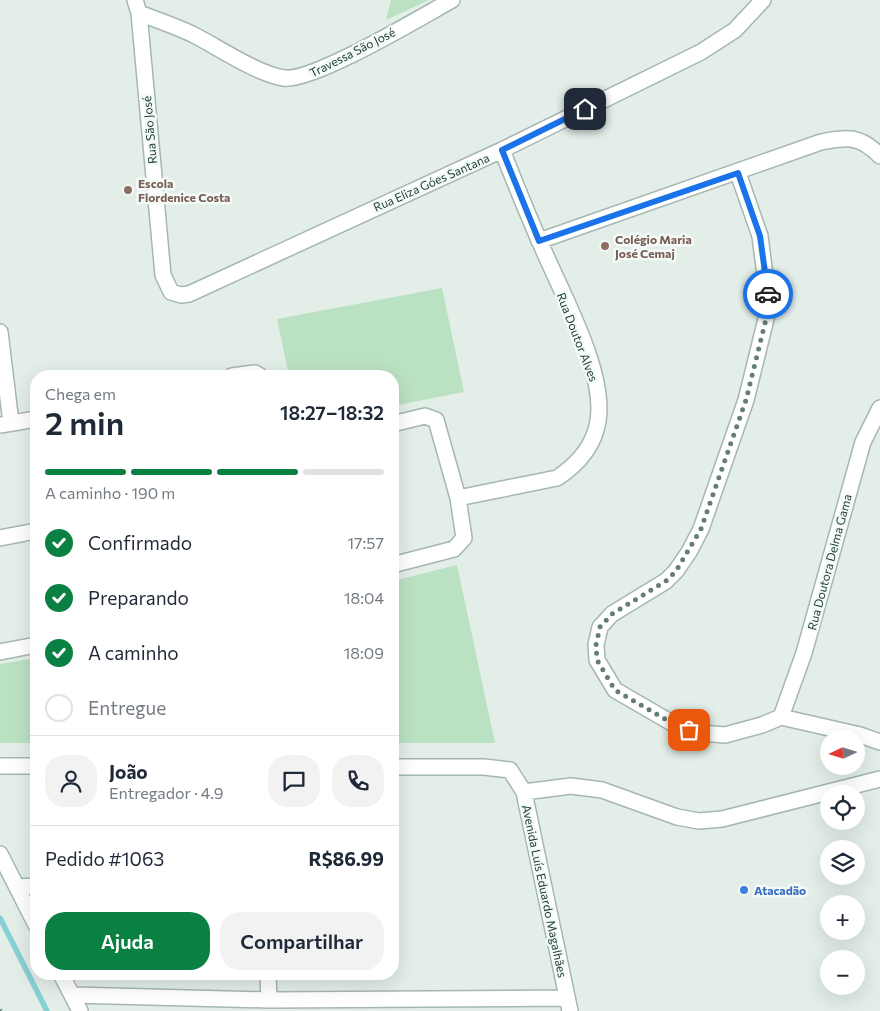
<!DOCTYPE html>
<html lang="pt">
<head>
<meta charset="utf-8">
<style>
	:root { --surface:#fff; --page:#f2f2f3; --text:#1f2937; --muted:#747a83; --line:#e0e1e3; --accent:#0b8043 }
	body { margin:0; font-family:Commissioner,sans-serif; background:var(--page); color:var(--text); height:100vh; display:flex; flex-direction:column; font-size:19px; white-space:nowrap }
	* { box-sizing:border-box; margin:0 }
	p { font-size:16px; color:var(--muted) }
	.icon { flex:none; width:28px; height:28px; fill:none; stroke:currentColor; stroke-width:2; stroke-linecap:round; stroke-linejoin:round }
	.map { position:relative; flex:1; overflow:hidden }
	.side { position:absolute; left:30px; top:370px; width:369px; height:610px; display:flex; flex-direction:column; background:var(--surface); border-radius:20px; box-shadow:0 5px 20px #0002 }
	.side>* { flex:none }
	.needle { width:32px; rotate:266deg }
	.fabs { position:absolute; left:820px; top:730px; display:grid; gap:10px }
	.fabs a { display:grid; place-items:center; width:45px; height:45px; border-radius:50%; background:var(--surface); box-shadow:0 5px 20px #0002; font-size:25px }
	.pin { position:absolute; display:grid; place-items:center; width:42px; height:42px; color:#fff; margin:-21px; border-radius:10px; box-shadow:0 2px 8px #0006 }
	.courier { position:absolute; display:grid; place-items:center; width:50px; height:50px; margin:-25px; border:4px solid #1a73e8; border-radius:50%; background:#fff; color:#222; box-shadow:0 1px 6px #0007 }
	.head em { font-style:normal; font-weight:600 }
	.head div { display:flex; flex-direction:column-reverse }
	.head { display:flex; align-items:center; justify-content:space-between; height:85px; padding:0 15px }
	h1 { font-size:32px; font-weight:600; line-height:38px }
	.bar { display:grid; grid-template-columns:repeat(4,1fr); gap:8px 5px; align-content:center; height:60px; padding:0 15px }
	.bar i { height:6px; border-radius:4px; background:var(--line) }
	.bar .active { background:var(--accent) }
	.bar p { grid-column:span 4 }
	.line { display:flex; align-items:center; gap:12px; padding:0 15px; border-top:1px solid var(--line) }
	.line div { flex:1 }
	.round { display:grid; place-items:center; flex:none; width:52px; height:52px; border-radius:20px; background:var(--page) }
	ol { padding:0 15px; list-style:none }
	li { display:flex; align-items:center; gap:15px; height:55px }
	li p { margin-inline-start:auto }
	li .icon { padding:5px; border-radius:50%; background:var(--accent); color:#fff; stroke-width:4 }
	li:last-child { color:var(--muted) }
	li i { width:28px; height:28px; border:2px solid var(--line); border-radius:50% }
	.cta { display:flex; gap:10px; margin-top:auto; padding:10px 15px }
	.cta a { flex:1; height:58px; border-radius:20px; background:var(--accent); color:#fff; font-size:20px; font-weight:600; line-height:58px; text-align:center }
	.cta a+a { background:var(--page); color:var(--text) }
	.map>svg:first-child { display:block }
	.green { fill:#bbe1c3 }
	.lines { fill:none; stroke-linecap:round; stroke-linejoin:round }
	.stream { stroke:#88d0d7; stroke-width:5.5 }
	.minor-casing { stroke:#a5b7b0; stroke-width:18 }
	.minor { stroke:#fff; stroke-width:15 }
	.rail { stroke:#5c7c72; stroke-width:4; stroke-dasharray:10 5; stroke-linecap:butt }
	.done { stroke:#657e75; stroke-width:5; stroke-dasharray:0 9 }
	.route { stroke:#1a73e8; stroke-width:6 }
	.education-dot { fill:#8d6e63; stroke:#f4faf7; stroke-width:2 }
	.shop-dot { fill:#3f7fe0; stroke:#f4faf7; stroke-width:2 }
	.labels { text-anchor:middle; dominant-baseline:central; stroke-width:5; stroke-linejoin:round; paint-order:stroke }
	.street-label { font-size:12px; fill:#214136; stroke:#f4faf7 }
	.education-label { font-size:12px; font-weight:bold; fill:#785e54; stroke:#f4faf7; text-anchor:start }
	.shop-label { font-size:12px; font-weight:bold; fill:#366cbe; stroke:#f4faf7; text-anchor:start }
</style>
</head>
<body>
<div class="map">
<svg width="880" height="1011" viewBox="0 0 880 1011">
	<rect width="100%" height="100%" fill="#e3eee9"/>
	<path class="green" d="M391,0h38l-43,20z
		M442,288l22,104 -71,14 -1,-30h-103l-12,-57z
		M457,565l38,178h-102v-162z
		M36,658v85h-36v-79z"/>
	<g class="lines">
		<path class="stream" d="M0,918l47,93"/>
		<g class="minor-casing">
			<path id="minor" d="M135,0l4,13 24,262 8,17 10,3 8,-1 313,-144 199,-98 34,-22 28,-30
				M139,13c18,7 36,13 53,21 26,13 65,40 92,44 29,4 137,-61 168,-78
				M738,173l22,63 9,71 -23,93 -45,129 -12,23 -13,19 -10,10 -54,33 -12,13 -4,18 1,15 18,30 62,36 24,7 24,2 37,-10 19,-8
				M539,241l282,-99c26,-5 39,-7 59,14
				M0,332l11,91
				M232,376l23,-3 5,3
				M392,424l33,-8 11,4 22,78 6,40 -10,11 -62,16
				M0,425l36,-6
				M458,498l99,-20c20,-13 37,-32 41,-57 8,-49 -36,-127 -55,-172 -15,-33 -28,-66 -41,-99
				M0,538l36,-7
				M0,652l36,-7
				M781,717l23,-64 59,-211 17,-34
				M781,717l79,18 20,7
				M0,766h36
				M392,767h92l26,3 14,22 46,219
				M524,792l47,-6 31,4 75,27 22,4 23,-2 158,-40
				M0,854l36,71
				M17,887l19,-1
				M61,974l19,37
				M268,974l1,26
				M72,995l197,5 298,-2"/>
		</g>
		<use href="#minor" class="minor"/>
		<path class="rail" d="M0,1010l1,1"/>
	</g>
	<g class="lines">
		<path class="done" d="M689,730l-12,-4 -62,-36 -18,-30 -1,-15 4,-18 12,-13 54,-33 10,-10 25,-42 45,-129 23,-93 -1,-13"/>
		<path class="route" d="M585,109l-83,41 37,91 199,-68 22,63 8,58"/>
	</g>
	<g class="education-dot">
		<circle cx="128" cy="190" r="5"/>
		<circle cx="605" cy="246" r="5"/>
	</g>
	<circle class="shop-dot" cx="744" cy="890" r="5"/>
	<g class="labels">
		<g class="street-label">
			<text transform="translate(352 52) rotate(-27)">Travessa São José</text>
			<text transform="translate(149 130) rotate(-95)">Rua São José</text>
			<text transform="translate(431 182) rotate(-24)">Rua Eliza Góes Santana</text>
			<text transform="translate(578 337) rotate(69)">Rua Doutor Alves</text>
			<text transform="translate(829 562) rotate(-75)">Rua Doutora Delma Gama</text>
			<text transform="translate(545 891) rotate(78)">Avenida Luís Eduardo Magalhães</text>
		</g>
		<g class="education-label">
			<text x="138" y="183">Escola<tspan x="138" dy="14">Flordenice Costa</tspan></text>
			<text x="615" y="239">Colégio Maria<tspan x="615" dy="14">José Cemaj</tspan></text>
		</g>
		<g class="shop-label">
			<text x="754" y="890">Atacadão</text>
		</g>
	</g>
</svg>
<div class="fabs">
<a><svg class="needle" viewBox="-14 -14 28 28"><path d="M0-13l5 13h-10z" fill="#e53935"/><path d="M0 13l5-13h-10z" fill="#747a83"/></svg></a>
<a><svg class="icon" aria-label="locate" viewBox="0 0 24 24"><circle cx="12" cy="12" r="6"/><path d="M12 2v4M12 18v4M2 12h4M18 12h4"/></svg></a>
<a><svg class="icon" aria-label="layers" viewBox="0 0 24 24"><path d="M12 4l9 5-9 5-9-5zM3 14l9 5 9-5"/></svg></a>
<a>+</a>
<a>−</a>
</div>
<div class="pin" style="left:689px;top:730px;background:#ea580c"><svg class="icon" aria-label="bag" viewBox="0 0 24 24"><path d="M5 8h14l-1 12H6zM9 8a3 3 0 0 1 6 0"/></svg></div>
<div class="pin" style="left:585px;top:109px;background:#1f2937"><svg class="icon" aria-label="home" viewBox="0 0 24 24"><path d="M3 11l9-7 9 7M6 9v11h12V9"/></svg></div>
<div class="courier" style="left:768px;top:294px"><svg class="icon" aria-label="car" viewBox="0 0 24 24"><path d="M5 17H2v-5l4-1 3-4h7l3 4 3 1v5h-3M9 17h6M6 11h13"/><circle cx="7" cy="17" r="2"/><circle cx="17" cy="17" r="2"/></svg></div>
<section class="side">
<div class="head"><div><h1>2 min</h1><p>Chega em</p></div><em>18:27–18:32</em></div>
<div class="bar"><i class="active"></i><i class="active"></i><i class="active"></i><i></i><p>A caminho · 190 m</p></div>
<ol>
<li><svg class="icon" aria-label="check" viewBox="0 0 24 24"><path d="M5 12l5 5 9-10"/></svg>Confirmado<p>17:57</p></li>
<li><svg class="icon" aria-label="check" viewBox="0 0 24 24"><path d="M5 12l5 5 9-10"/></svg>Preparando<p>18:04</p></li>
<li><svg class="icon" aria-label="check" viewBox="0 0 24 24"><path d="M5 12l5 5 9-10"/></svg>A caminho<p>18:09</p></li>
<li><i></i>Entregue</li>
</ol>
<div class="line" style="height:90px"><a class="round"><svg class="icon" aria-label="person" viewBox="0 0 24 24"><circle cx="12" cy="8" r="4"/><path d="M4 21q1-7 8-7t8 7"/></svg></a><div><b>João</b><p>Entregador · 4.9</p></div><a class="round"><svg class="icon" aria-label="chat" viewBox="0 0 24 24"><path d="M4 5h16v11H9l-5 4z"/></svg></a><a class="round"><svg class="icon" aria-label="phone" viewBox="0 0 24 24"><path d="M5 4h4l2 5-3 2q2 4 5 5l2-3 5 2v4C11 20 4 13 5 4z"/></svg></a></div>
<div class="line" style="height:65px"><div>Pedido #1063</div><b>R$86.99</b></div>
<div class="cta"><a>Ajuda</a><a>Compartilhar</a></div>
</section>
</div>
</body>
</html>
